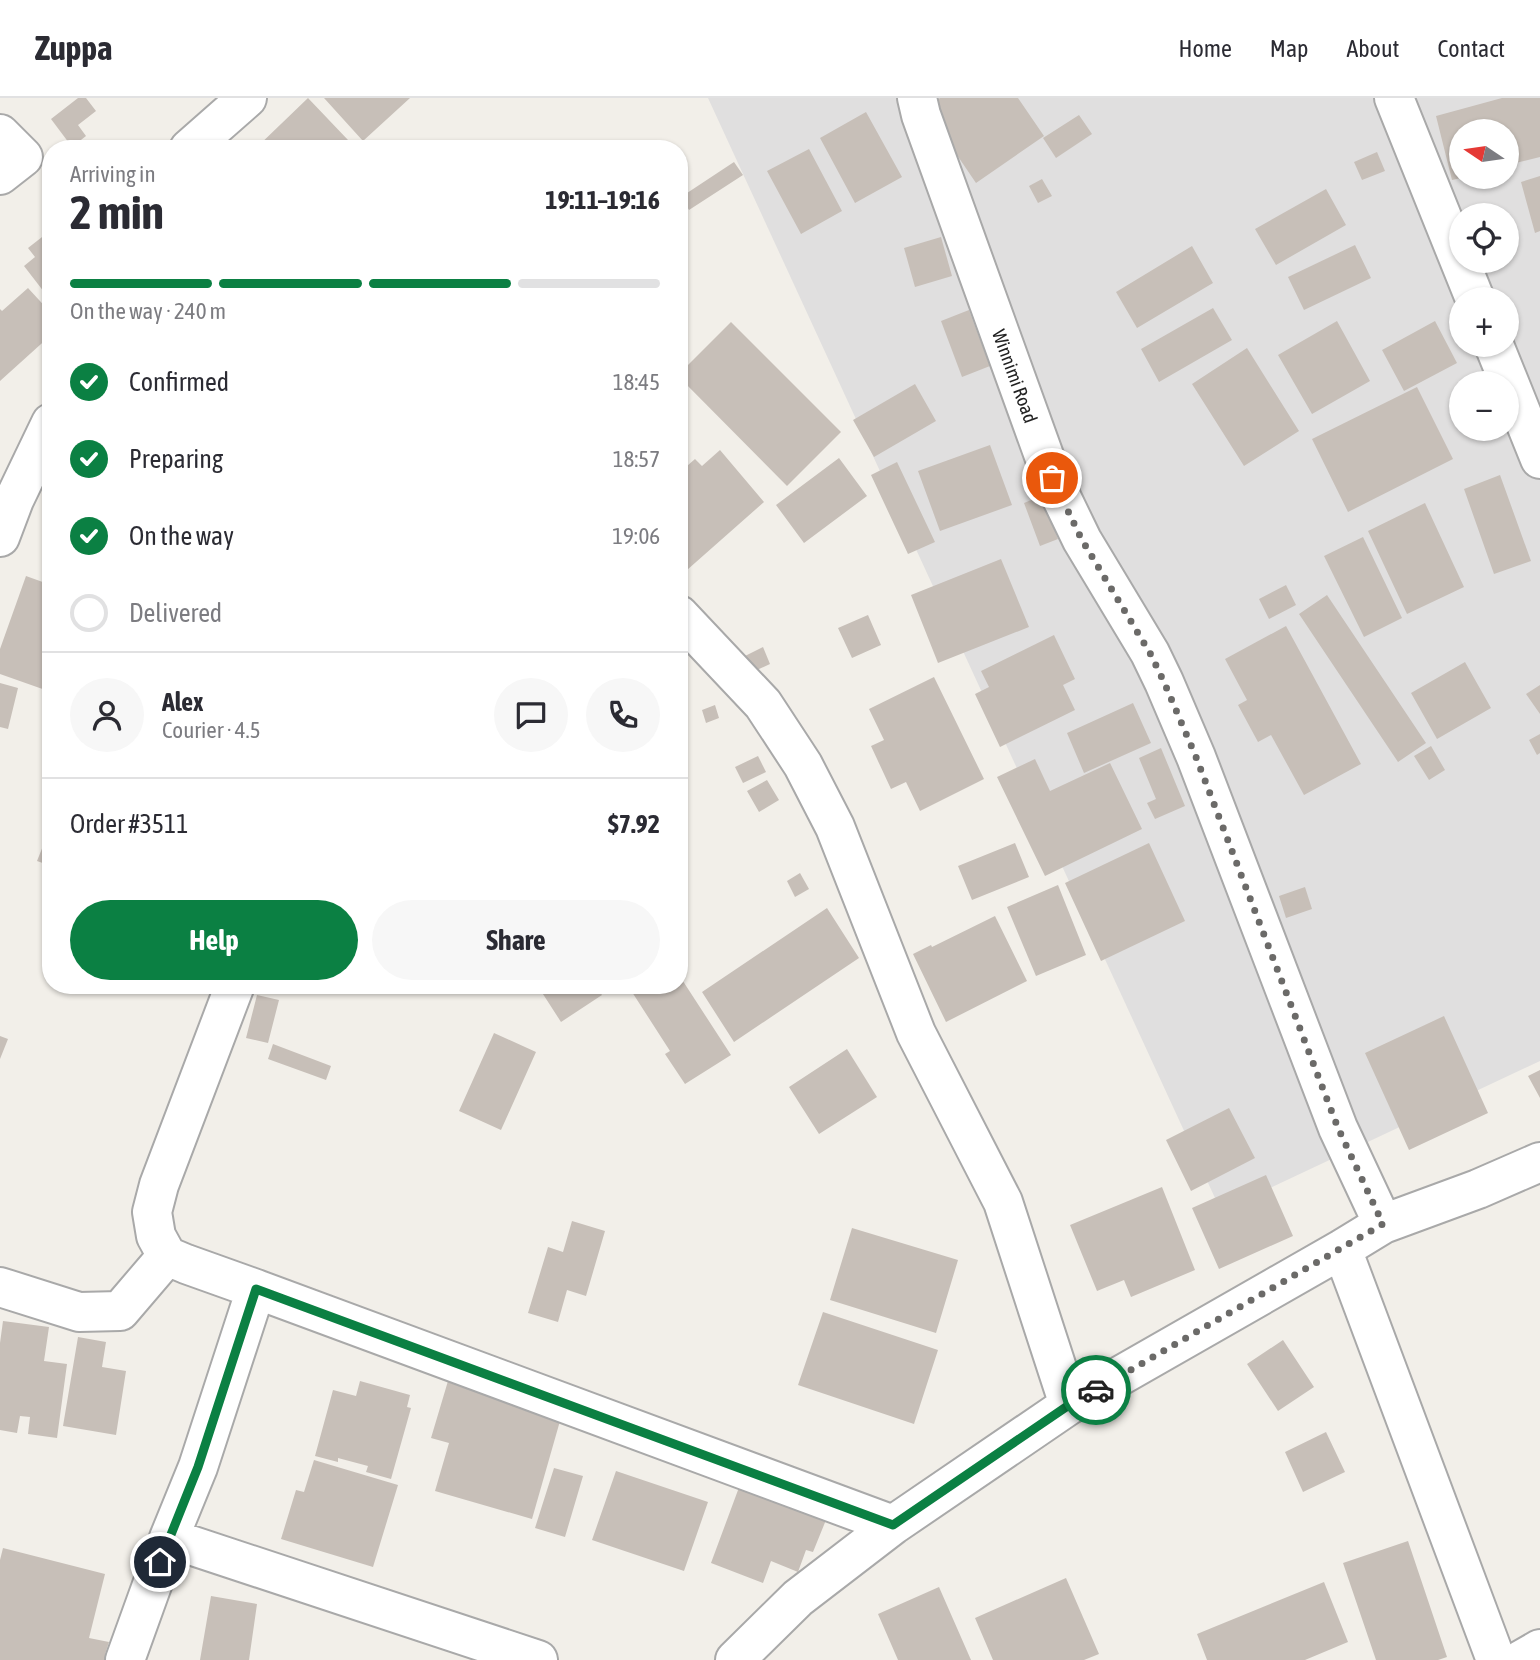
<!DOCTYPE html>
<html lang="en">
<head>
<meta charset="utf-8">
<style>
	:root { --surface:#fff; --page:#f7f7f7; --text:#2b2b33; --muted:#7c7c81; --line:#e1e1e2; --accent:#0b8043 }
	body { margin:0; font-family:"Asap Condensed",sans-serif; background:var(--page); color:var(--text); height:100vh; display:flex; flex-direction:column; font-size:26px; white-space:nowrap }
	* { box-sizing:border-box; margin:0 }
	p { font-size:23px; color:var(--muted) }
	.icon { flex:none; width:38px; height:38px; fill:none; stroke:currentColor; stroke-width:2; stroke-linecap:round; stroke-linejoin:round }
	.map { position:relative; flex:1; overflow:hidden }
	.drawer { position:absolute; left:42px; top:42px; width:646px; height:854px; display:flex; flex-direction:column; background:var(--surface); border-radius:28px; box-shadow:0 2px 5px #0004 }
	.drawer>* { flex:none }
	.needle { width:46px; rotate:283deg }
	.buttons { position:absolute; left:1449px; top:21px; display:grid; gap:14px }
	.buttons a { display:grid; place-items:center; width:70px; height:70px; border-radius:50%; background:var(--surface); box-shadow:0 2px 5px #0004; font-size:35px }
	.pin { position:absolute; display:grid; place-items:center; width:60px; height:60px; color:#fff; margin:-30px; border:4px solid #fff; border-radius:50%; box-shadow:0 2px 7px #0007 }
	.courier { position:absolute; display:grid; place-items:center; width:70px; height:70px; margin:-35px; border:5px solid #0b8043; border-radius:50%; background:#fff; color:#222; box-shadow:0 2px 9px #0007 }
	.headline em { font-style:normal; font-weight:700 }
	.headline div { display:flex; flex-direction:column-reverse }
	.headline { display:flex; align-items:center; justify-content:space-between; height:119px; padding:0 28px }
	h1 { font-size:46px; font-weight:700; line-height:52px }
	.bar { display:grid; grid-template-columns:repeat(4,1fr); gap:10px 7px; align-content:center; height:84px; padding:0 28px }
	.bar i { height:9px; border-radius:5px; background:var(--line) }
	.bar .selected { background:var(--accent) }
	.bar p { grid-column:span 4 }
	.line { display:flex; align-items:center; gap:18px; padding:0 28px; border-top:2px solid var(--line) }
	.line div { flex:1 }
	.round { display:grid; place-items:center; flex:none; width:74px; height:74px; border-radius:37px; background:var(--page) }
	ol { padding:0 28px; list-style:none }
	li { display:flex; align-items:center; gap:21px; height:77px }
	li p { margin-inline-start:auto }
	li .icon { padding:7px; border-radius:50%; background:var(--accent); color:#fff; stroke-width:4 }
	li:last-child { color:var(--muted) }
	li i { width:38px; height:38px; border:4px solid var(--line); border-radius:50% }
	.action { display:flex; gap:14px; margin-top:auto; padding:14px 28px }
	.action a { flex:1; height:80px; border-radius:42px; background:var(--accent); color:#fff; font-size:28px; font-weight:700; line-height:80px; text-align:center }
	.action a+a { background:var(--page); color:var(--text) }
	header { display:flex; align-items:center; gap:42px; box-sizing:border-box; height:98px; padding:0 35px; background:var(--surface); border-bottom:2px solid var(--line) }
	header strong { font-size:33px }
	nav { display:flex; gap:38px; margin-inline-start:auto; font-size:24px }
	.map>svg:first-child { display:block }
	.residential { fill:#e0dfdf; fill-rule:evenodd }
	.building { fill:#c7bfb8 }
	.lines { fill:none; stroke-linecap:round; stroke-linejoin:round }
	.minor-casing { stroke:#a9a9a9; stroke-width:42 }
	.minor { stroke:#fff; stroke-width:38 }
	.done { stroke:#6b6a68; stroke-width:7; stroke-dasharray:0 12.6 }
	.route { stroke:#0b8043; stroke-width:9 }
	.labels { text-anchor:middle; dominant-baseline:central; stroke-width:5; stroke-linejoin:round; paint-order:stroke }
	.street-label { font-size:19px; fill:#222; stroke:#fff }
</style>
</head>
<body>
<header>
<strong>Zuppa</strong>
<nav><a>Home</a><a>Map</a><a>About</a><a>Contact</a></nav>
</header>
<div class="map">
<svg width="1540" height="1562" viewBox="0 0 1540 1562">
	<rect width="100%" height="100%" fill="#f2efe9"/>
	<path class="residential" d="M708,0h832v963l-319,150zM1461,33h46v46h-46zM1461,117h46v46h-46zM1461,201h46v46h-46zM1461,285h46v46h-46z"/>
	<path class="building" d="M78,0h8l10,13 -18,14 8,11 -14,11 -21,-28z
		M308,0l40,42 -9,9h-84z
		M324,0h86l-47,43z
		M940,0h78l26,38 -68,47 -51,-75z
		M1502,0h38v59l-33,8v-34h-46v47l-9,2 -16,-64z
		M866,14l36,65 -47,26 -35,-65z
		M1079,17l13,19 -36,24 -13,-20z
		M809,51l33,62 -41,23 -34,-63z
		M1377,54l8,19 -23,9 -8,-18z
		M734,64l9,13 -54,35 -8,-13z
		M1540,78v55l-5,2 -14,-51z
		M1042,81l10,17 -14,7 -9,-17z
		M1326,91l20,36 -70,40 -21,-36z
		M51,132v71l-27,-35 11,-9 -7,-9z
		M941,139l11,39 -37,11 -11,-39z
		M1355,147l16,33 -67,32 -16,-33z
		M1192,148l21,37 -76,45 -21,-36z
		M28,190l23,25v22l-51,46v-72l2,2z
		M1213,210l19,32 -73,42 -18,-33z
		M969,212l21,56 -28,11 -21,-56z
		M1337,223l33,60 -58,33 -34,-59z
		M1435,223l22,42 -53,28 -22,-41z
		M731,224l110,110 -54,54 -108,-109v-3z
		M1247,250l52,83 -55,35 -52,-82z
		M915,286l21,37 -62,36 -21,-37z
		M1417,289l36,72 -105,53 -36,-73z
		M990,347l22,60 -72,26 -22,-60z
		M720,352l44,52 -77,68 -8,-9v-88l16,-14 7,7z
		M839,360l28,38 -63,47 -28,-38z
		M897,364l38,80 -27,12 -37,-79z
		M1500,377l31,86 -37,13 -30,-85z
		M1041,398l17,43 -18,7 -16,-43z
		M1425,405l39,84 -57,27 -39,-83z
		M1363,439l39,81 -38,19 -40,-81z
		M1001,461l28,68 -91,36 -27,-68z
		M26,478l25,9v107l-51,-18v-25z
		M1286,487l10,20 -27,14 -10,-20z
		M1327,497l99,148 -28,19 -99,-148z
		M868,517l13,30 -29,13 -14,-30z
		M1286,528l75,138 -57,31 -33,-60 -13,7 -20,-37 9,-5 -22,-41z
		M1054,537l21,44 -12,6 12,25 -75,37 -25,-53 14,-7 -8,-16z
		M763,549l7,17 -22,10 -7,-16z
		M1465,564l26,46 -54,31 -26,-46z
		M934,579l50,102 -64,32 -14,-29 -15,7 -20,-43 13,-6 -15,-31z
		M0,585l18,5 -10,41 -8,-2z
		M1540,587v29l-14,-20z
		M1133,605l18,40 -67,30 -17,-40z
		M715,607l4,13 -13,5 -4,-13z
		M1540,636v19l-3,2 -8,-15z
		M1431,648l14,24 -16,10 -15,-24z
		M1161,650l24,58 -30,13 -8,-16 9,-4 -17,-41z
		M758,658l8,16 -23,11 -8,-16z
		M1035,661l15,32 60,-28 32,66 -97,47 -48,-99z
		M767,682l12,20 -20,12 -12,-21z
		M51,728v40l-14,-5z
		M1015,745l14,34 -57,23 -14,-34z
		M1149,745l36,78 -84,40 -36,-78z
		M800,775l9,16 -14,8 -8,-16z
		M1058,787l28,70 -50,21 -29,-69z
		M1305,789l7,22 -26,9 -7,-22z
		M827,810l32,50 -125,84 -32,-50z
		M995,818l32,65 -81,41 -33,-68 18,-9 1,2z
		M679,877l52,80 -46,29 -20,-30 5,-3 -38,-59 11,-7h36z
		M549,887h46l7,10 -41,27 -20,-31z
		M257,897l22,5 -11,43 -22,-5z
		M1444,918l44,97 -79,37 -44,-97z
		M494,935l42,19 -35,78 -42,-19z
		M0,938l8,3 -8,20z
		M273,946l58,22 -5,14 -58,-21z
		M847,951l30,48 -58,37 -30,-47z
		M1540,972v28l-12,-22z
		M1229,1010l26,50 -64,33 -25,-51z
		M1266,1077l27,61 -74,33 -27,-61z
		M1162,1089l33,83 -64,27 -7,-17 -27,11 -27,-66z
		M572,1123l33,10 -19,65 -19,-6 -9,32 -30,-9 20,-66 15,5z
		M852,1130l106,32 -22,73 -106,-33z
		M823,1214l115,38 -24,74 -116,-39z
		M3,1223l46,6 -5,34 23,3 -10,74 -29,-4 2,-17 -10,-1 -3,17 -17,-3v-87z
		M78,1239l28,5 -4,25 24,4 -10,64 -53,-9z
		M1283,1242l31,47 -36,24 -31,-47z
		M360,1283l50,14 -3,12 4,1 -20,71 -25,-7 2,-6 -30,-8v4l-23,-6 18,-66 23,6z
		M448,1283l114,33 -30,105 -97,-28 14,-48 -18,-5z
		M1326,1334l19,40 -42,20 -18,-40z
		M314,1362l84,25 -25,82 -92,-28 15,-49 8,2z
		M554,1370l29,8 -18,61 -30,-9z
		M616,1373l92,31 -24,69 -92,-31z
		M741,1384l87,33 -15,37 -7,-2 -8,22 -27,-11 -8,22 -52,-20z
		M1408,1443l39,116 -9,3h-62l-33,-97z
		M3,1450l102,26 -16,64 20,4 -4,12 9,2 -1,4h-113v-100z
		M1066,1480l33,76 -15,6h-91l-18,-42z
		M1324,1484l24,60 -43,18h-98l-10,-26z
		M939,1489l32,73h-73l-20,-46z
		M211,1498l46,8 -8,56h-49z"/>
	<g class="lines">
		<g class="minor-casing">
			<path id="minor" d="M917,0l4,17 131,363 30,62 68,113 14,29 32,75 142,371 45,96
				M1394,0l81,201
				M0,36l23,23 -23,18
				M189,51l58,-51
				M1494,247l46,114
				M0,439l14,-37 37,-77
				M679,517l84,89 40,61 32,62 81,206 87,169 66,203
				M1342,1151l154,411
				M0,1189l79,25 41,-1 47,-55
				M256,1191l637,236
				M169,1440l369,122
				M125,1562l44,-122 29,-71 58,-178 -70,-25 -19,-8 -11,-20 -4,-24 7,-27 76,-200
				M735,1562l63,-62 95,-73 176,-120 273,-156 41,-25 95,-35 62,-27
				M1521,1562l19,-11"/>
		</g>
		<use href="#minor" class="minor"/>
	</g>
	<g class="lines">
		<path class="done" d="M1052,380l30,62 68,113 14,29 32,75 142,371 45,96 -287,166"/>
		<path class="route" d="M160,1464l38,-95 58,-178 637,236 176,-120 27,-15"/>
	</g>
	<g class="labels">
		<g class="street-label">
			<text transform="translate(1015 278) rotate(70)">Winnimi Road</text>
		</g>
	</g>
</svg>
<div class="buttons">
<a><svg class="needle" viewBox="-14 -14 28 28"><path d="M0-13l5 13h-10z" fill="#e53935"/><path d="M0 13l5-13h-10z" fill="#7c7c81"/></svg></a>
<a><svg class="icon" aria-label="locate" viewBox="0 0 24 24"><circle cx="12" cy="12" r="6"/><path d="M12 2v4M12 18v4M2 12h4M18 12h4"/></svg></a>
<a>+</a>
<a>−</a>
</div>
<div class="pin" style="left:1052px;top:380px;background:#ea580c"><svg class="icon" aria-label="bag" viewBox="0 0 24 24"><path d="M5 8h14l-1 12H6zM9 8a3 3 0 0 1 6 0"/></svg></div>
<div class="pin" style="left:160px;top:1464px;background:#1f2937"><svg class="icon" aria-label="home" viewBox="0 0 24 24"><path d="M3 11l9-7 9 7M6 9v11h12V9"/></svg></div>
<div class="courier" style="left:1096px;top:1292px"><svg class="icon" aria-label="car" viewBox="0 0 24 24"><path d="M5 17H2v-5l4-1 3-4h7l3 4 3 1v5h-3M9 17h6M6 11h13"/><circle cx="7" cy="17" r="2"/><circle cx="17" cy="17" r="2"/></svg></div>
<section class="drawer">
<div class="headline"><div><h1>2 min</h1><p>Arriving in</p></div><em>19:11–19:16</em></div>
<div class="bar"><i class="selected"></i><i class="selected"></i><i class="selected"></i><i></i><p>On the way · 240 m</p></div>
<ol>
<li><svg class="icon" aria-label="check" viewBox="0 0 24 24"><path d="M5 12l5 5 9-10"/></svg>Confirmed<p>18:45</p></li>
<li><svg class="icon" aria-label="check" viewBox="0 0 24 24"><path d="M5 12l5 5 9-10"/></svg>Preparing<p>18:57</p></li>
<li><svg class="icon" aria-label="check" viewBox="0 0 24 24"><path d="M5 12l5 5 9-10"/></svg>On the way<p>19:06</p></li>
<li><i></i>Delivered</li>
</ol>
<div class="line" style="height:126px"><a class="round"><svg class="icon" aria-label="person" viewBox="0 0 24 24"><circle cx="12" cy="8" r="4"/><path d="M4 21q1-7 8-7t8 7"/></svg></a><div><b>Alex</b><p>Courier · 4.5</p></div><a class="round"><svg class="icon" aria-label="chat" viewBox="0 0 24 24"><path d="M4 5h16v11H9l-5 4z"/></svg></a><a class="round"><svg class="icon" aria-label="phone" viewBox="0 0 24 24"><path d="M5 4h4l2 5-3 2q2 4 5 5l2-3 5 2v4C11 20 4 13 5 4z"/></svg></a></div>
<div class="line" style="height:91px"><div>Order #3511</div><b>$7.92</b></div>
<div class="action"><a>Help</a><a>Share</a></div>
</section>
</div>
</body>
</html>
